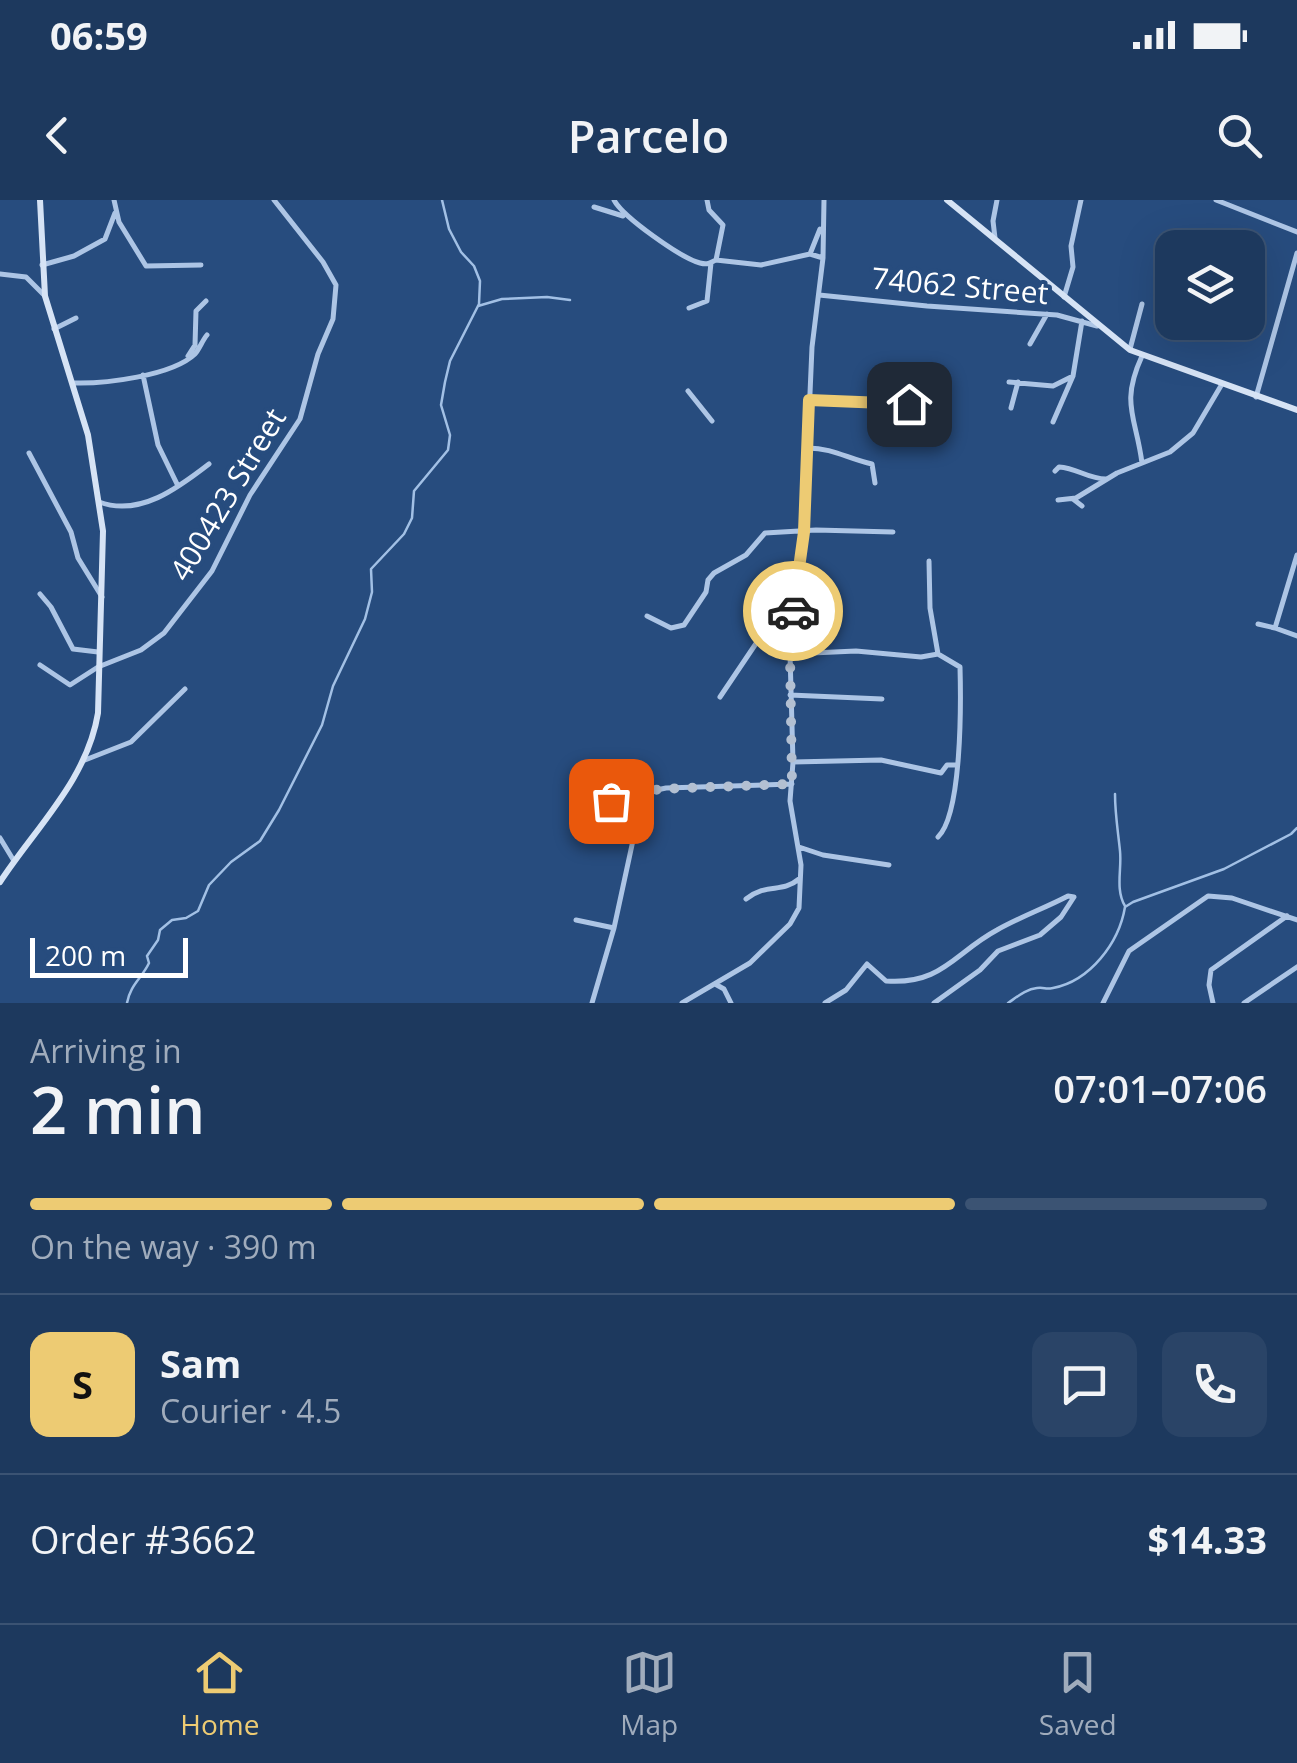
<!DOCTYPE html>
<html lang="en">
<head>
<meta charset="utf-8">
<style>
	:root { --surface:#1d395e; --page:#2a4467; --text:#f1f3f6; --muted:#a0acbc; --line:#3b5373; --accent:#edcb73 }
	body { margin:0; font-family:"Open Sans",sans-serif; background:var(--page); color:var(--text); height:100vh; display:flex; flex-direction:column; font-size:38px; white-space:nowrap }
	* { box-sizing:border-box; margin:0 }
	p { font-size:32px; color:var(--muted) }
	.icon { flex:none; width:55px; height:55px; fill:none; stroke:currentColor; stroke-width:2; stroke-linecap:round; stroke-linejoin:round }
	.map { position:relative; height:803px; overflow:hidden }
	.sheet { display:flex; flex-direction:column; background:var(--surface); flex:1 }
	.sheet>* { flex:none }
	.tools { position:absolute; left:1155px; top:30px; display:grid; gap:20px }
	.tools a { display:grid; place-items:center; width:110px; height:110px; border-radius:20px; background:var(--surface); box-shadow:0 10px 40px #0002,0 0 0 2px var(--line); font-size:50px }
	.scale { position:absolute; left:30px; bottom:25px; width:158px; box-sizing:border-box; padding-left:10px; border:5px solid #fff; border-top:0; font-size:28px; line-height:35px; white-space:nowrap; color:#fff; -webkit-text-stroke:8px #274c7e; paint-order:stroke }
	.pin { position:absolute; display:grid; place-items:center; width:85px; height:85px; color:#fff; margin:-42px; border-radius:20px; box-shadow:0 5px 15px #0006 }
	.courier { position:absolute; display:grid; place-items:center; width:100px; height:100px; margin:-50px; border:8px solid #edcb73; border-radius:50%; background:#fff; color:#222; box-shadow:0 2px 12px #0007 }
	.head em { font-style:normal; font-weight:600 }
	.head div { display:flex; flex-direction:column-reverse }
	.head { display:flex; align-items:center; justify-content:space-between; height:170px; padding:0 30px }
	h1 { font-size:65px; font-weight:600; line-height:75px }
	.bar { display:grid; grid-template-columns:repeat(4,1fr); gap:15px 10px; align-content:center; height:120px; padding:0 30px }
	.bar i { height:12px; border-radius:8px; background:var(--line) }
	.bar .active { background:var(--accent) }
	.bar p { grid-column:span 4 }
	.line { display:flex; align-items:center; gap:25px; padding:0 30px; border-top:2px solid var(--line) }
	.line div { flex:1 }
	.round { display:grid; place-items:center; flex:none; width:105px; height:105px; border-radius:20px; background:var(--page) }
	.status { display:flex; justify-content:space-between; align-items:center; height:70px; padding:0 50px; background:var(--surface); direction:ltr }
	.status svg { height:28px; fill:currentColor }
	header { display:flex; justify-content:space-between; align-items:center; height:130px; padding:0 30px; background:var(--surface); font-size:45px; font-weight:600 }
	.tabs { display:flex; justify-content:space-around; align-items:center; height:140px; border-top:2px solid var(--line); background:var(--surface); font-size:28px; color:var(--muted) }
	.tabs a { display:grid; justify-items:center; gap:5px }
	.tabs .active { color:var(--accent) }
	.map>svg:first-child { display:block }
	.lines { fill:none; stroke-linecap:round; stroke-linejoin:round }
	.stream { stroke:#a2c0e5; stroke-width:2.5 }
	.street { stroke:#adc5e5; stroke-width:5 }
	.secondary { stroke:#d6e3f5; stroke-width:6 }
	.done { stroke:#b3c0d2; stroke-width:10; stroke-dasharray:0 18 }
	.route { stroke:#edcb73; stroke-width:12 }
	.labels { text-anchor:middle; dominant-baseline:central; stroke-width:8; stroke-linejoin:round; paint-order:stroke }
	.street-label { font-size:30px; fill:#fff; stroke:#274c7e }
</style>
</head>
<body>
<div class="status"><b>06:59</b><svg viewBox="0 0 49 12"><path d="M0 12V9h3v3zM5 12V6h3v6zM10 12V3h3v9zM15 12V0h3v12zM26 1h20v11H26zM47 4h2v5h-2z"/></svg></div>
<header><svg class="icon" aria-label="back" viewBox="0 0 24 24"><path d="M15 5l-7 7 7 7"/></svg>Parcelo<svg class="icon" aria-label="search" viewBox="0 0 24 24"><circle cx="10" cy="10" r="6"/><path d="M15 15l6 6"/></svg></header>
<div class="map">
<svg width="1297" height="803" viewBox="0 0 1297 803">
	<rect width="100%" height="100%" fill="#274c7e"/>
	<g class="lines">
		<path class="stream" d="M478,106l24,-7 45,-2 23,3
			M1115,594c0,20 3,37 5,57 2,18 -5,38 5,55
			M127,803c3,-18 15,-25 22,-40l-2,-7 11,-16 2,-10 12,-10 14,-2 12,-7 11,-26 22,-23 29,-21 19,-31 43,-85 11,-39 32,-67 7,-27 -1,-23 33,-35 8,-16 2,-27 34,-41 2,-15 -9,-30 4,-23 5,-21 29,-57 1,-23 -6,-15 -13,-14 -12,-23 -7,-29
			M1008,803c9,-6 18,-14 29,-15 9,-1 7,2 16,0 37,-7 66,-45 72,-81l8,-5 91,-33 67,-35 6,-6"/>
		<path class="street" d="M114,0l5,22 27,44 55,-1
			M614,0c9,17 67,58 86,63 8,2 9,0 16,-3
			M707,0l2,10 14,15 -7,35 45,5 49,-11 13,4
			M1216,0l81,32
			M594,7l29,9
			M995,38l-2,-17 4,-21
			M810,54l10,-25
			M42,65l32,-9 31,-17 10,-26
			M0,74l26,3 19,19
			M819,95l108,11 130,9 40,11
			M1064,97l9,-30 -2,-21 10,-46
			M689,108l18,-7 4,-38
			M54,129l22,-11
			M1030,144l17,-30
			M1130,149l12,-45
			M188,156l7,-11 1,-34 10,-10
			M143,175l15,70 20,41
			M1009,182l44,4 20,-10
			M73,183c31,1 99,-7 122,-29 5,-6 7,-13 12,-19
			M688,191l24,30
			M1256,197l41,-144
			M809,201l137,4
			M1011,208l7,-26
			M1053,222l20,-46 9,-55
			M808,248c25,0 40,11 64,16l3,19
			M29,253l42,79 7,26 24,39
			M1142,263c-6,-47 -22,-59 0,-107
			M1055,271l4,-4c18,1 29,12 47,12
			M1073,299l9,7
			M1058,300l18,-2 41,-25 53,-21 23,-19 29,-49
			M99,302c41,15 79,-14 110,-38
			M1297,355l-22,73 22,8
			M929,361l1,47 8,46
			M40,394l11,13 22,42 25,3
			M647,416l24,12 13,-3 22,-33 2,-12 6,-7 32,-18 19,-22 51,-3 77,2
			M1258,424l17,4
			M790,454l66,-3 65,6 17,-3
			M938,454l22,13c1,36 2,147 -22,170
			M40,465l30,20 28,-18 43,-17 23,-17 48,-62 38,-76 50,-76 18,-65 15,-35 3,-34 -13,-23 -49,-62
			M790,495l92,4
			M720,497l37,-55 8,-4 26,2
			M85,560l46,-18 54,-53
			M793,562l88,-2 60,13 6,-8h9
			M588,602c19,-6 33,7 52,6
			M0,638l14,23
			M799,647l24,8 66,10
			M746,699c22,-17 35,-5 53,-20
			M576,720l38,8
			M715,784l9,5 7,14
			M592,803l22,-75 26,-120 12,-17 14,-3 126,-4
			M682,803l68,-40 40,-39 9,-16 2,-43 -11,-64 3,-39 -3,-108 14,-122 8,-185 11,-89 1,-58
			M825,803l21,-13 21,-26 19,17c56,4 68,-28 111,-51 23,-13 48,-22 71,-34l6,1 -13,20 -21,18 -42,16 -18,19 -46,33
			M1103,803l26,-52 79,-55 24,2 65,22
			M1213,803l-4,-18 2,-15 76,-54
			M1244,803l53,-36"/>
		<path class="secondary" d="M947,0l183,150 167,60
			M0,682c36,-55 87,-102 98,-169l5,-182 -15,-96 -43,-139 -5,-96"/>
	</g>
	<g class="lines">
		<path class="done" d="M611,601l26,7 11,-13 10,-6 134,-5 -2,-130 3,-43"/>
		<path class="route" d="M793,411l11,-79 5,-132 100,4"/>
	</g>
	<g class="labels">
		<g class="street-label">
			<text transform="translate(960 85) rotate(5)">74062 Street</text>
			<text transform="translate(227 294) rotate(-59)">400423 Street</text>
		</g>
	</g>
</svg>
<div class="tools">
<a><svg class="icon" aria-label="layers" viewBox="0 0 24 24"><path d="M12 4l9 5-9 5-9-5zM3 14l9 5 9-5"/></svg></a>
</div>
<div class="scale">200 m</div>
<div class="pin" style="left:611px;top:601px;background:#ea580c"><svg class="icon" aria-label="bag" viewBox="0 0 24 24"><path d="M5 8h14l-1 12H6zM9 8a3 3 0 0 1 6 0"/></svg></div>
<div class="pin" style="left:909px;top:204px;background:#1f2937"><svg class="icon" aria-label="home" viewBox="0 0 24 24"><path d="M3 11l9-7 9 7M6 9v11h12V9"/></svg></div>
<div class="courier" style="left:793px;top:411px"><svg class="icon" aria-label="car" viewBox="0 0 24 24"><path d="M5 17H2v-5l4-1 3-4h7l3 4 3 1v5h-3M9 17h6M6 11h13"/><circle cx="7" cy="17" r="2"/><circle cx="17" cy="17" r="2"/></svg></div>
</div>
<section class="sheet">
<div class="head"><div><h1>2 min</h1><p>Arriving in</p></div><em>07:01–07:06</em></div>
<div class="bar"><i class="active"></i><i class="active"></i><i class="active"></i><i></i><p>On the way · 390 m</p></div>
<div class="line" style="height:180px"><b class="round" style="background:var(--accent);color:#111">S</b><div><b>Sam</b><p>Courier · 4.5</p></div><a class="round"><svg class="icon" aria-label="chat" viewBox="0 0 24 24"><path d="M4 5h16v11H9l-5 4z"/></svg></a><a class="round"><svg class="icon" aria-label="phone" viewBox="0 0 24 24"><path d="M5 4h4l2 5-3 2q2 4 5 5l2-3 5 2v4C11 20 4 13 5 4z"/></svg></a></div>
<div class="line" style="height:130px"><div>Order #3662</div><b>$14.33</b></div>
</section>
<nav class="tabs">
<a class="active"><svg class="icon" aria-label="home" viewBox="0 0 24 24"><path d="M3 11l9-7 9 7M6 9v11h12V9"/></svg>Home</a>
<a><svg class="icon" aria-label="map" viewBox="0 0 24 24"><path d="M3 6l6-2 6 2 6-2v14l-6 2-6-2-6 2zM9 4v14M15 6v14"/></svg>Map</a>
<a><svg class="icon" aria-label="saved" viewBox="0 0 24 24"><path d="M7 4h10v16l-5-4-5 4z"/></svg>Saved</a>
</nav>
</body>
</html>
